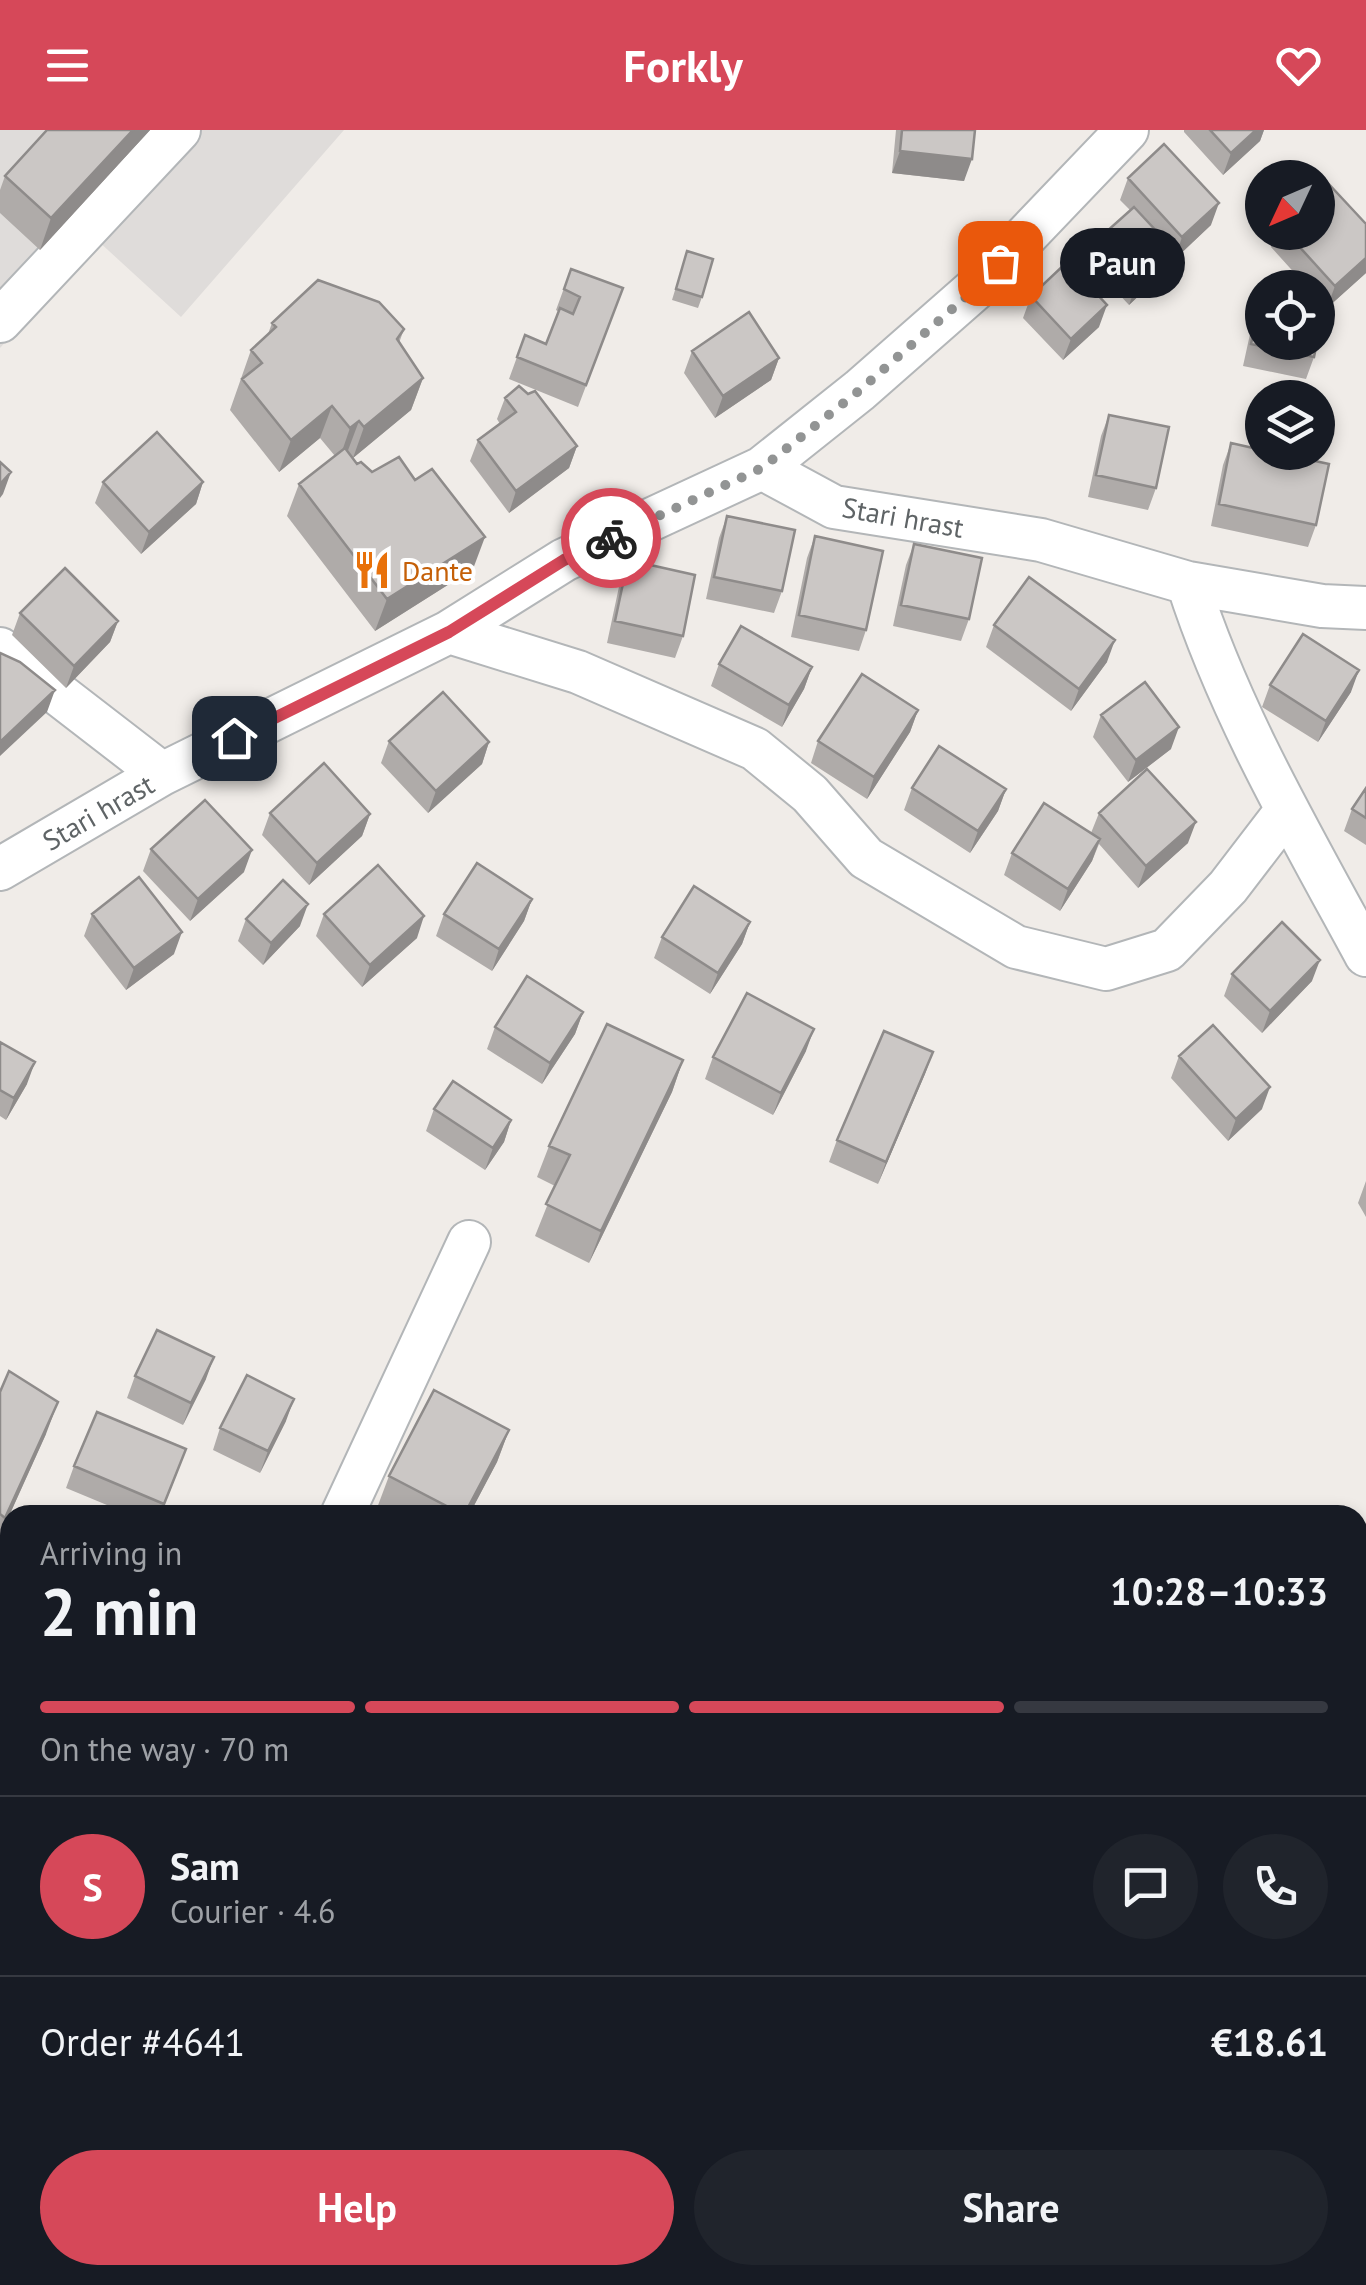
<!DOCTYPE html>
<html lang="en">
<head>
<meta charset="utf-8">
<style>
	:root { --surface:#171b24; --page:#20242c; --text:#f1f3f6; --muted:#9ea1a6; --line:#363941; --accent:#d64859 }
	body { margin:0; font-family:"PT Sans",sans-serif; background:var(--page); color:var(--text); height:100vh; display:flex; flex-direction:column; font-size:38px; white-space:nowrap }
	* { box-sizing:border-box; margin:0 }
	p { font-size:32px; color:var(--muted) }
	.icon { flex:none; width:55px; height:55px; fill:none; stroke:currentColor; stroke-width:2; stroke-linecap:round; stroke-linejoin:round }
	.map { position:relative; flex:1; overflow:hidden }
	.details { position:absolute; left:0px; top:1375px; width:1368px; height:780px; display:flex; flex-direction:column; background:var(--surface); border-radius:30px 30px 0 0; box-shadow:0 5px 15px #0003 }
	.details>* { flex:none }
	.needle { width:65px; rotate:226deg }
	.controls { position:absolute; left:1245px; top:30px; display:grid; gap:20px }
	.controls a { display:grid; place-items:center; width:90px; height:90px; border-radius:50%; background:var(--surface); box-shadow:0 5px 15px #0003; font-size:50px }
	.pin { position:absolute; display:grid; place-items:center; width:85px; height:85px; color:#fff; margin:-42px; border-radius:20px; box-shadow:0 5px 15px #0006 }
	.courier { position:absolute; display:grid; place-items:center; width:100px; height:100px; margin:-50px; border:8px solid #d64859; border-radius:50%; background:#fff; color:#222; box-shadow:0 2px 12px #0007 }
	.bubble { position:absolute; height:70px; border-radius:35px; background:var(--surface); box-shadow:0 5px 15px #0003; font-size:32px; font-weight:700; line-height:70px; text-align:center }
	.summary em { font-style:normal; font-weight:700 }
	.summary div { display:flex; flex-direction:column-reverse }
	.summary { display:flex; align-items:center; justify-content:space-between; height:170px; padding:0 40px }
	h1 { font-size:65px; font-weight:700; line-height:75px }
	.bar { display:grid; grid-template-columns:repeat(4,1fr); gap:15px 10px; align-content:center; height:120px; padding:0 40px }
	.bar i { height:12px; border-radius:8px; background:var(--line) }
	.bar .active { background:var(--accent) }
	.bar p { grid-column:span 4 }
	.line { display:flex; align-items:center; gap:25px; padding:0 40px; border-top:2px solid var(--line) }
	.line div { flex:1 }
	.round { display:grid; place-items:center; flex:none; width:105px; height:105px; border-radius:52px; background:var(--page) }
	.cta { display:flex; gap:20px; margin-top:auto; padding:20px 40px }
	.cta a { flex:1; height:115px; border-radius:60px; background:var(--accent); color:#fff; font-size:40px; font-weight:700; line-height:115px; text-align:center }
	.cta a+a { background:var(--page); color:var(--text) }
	header { display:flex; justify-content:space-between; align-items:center; height:130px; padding:0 40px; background:var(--accent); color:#fff; font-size:45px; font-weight:700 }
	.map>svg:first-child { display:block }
	.industrial { fill:#dfdcda }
	.green { fill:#cde4c8 }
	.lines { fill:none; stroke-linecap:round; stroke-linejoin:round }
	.minor-casing { stroke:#b3b6b8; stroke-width:46 }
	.minor { stroke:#fff; stroke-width:42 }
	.wall { fill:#afaba9 }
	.shaded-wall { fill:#8e8b8a }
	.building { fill:#cbc7c5; stroke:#8e8b8a; stroke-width:2.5 }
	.done { stroke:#929494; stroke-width:10; stroke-dasharray:0 18 }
	.route { stroke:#d64859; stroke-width:12 }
	.labels { text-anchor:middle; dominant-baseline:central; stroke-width:8; stroke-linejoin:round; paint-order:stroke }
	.street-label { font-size:28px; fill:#5f6466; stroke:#fff }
	.food-label { font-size:28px; fill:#c56008; stroke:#fff; text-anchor:start }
</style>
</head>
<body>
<header><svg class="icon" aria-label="menu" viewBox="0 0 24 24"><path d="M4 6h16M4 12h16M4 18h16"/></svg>Forkly<svg class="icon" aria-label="heart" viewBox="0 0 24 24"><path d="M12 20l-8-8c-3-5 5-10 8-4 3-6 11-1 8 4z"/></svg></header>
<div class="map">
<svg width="1366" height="2155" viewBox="0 0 1366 2155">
	<rect width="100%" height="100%" fill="#f0ece8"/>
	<path class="industrial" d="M0,0h344l-163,187 -84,-77 -97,108z"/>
	<path class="green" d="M1358,2077l8,5v73h-322l9,-10h305z"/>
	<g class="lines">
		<g class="minor-casing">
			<path id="minor" d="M0,191l179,-191
				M762,338l98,-78 115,-101 152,-159
				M1188,453c42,131 113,252 178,372
				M449,502l129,40 177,77 55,45 56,64 150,89 90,22 61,-19 61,-63 59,-77
				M0,519l162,125
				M0,739l162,-95 287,-142 115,-72 198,-92 72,39 207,33 147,43 134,23 44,2
				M342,1385l127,-273
				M0,1446h10
				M1358,1892l8,-18"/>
		</g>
		<use href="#minor" class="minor"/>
	</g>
	<path class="wall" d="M47,0h103l-110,120 -40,-37v-23l5,-14z
		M896,0h79l-11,51 -72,-8z
		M1184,0h80l-4,11 -37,34 -39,-43z
		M1128,48l83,47 -36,34 -4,-4 -6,16 -36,34 -40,-43 8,-22 33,-30 -10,-10z
		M1366,94v49l-39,35 -9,-10v-10h-10l-37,-41 5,-15h42z
		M687,121l15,46 -4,11 -26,-8z
		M571,139l52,19 -45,119 -69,-28 16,-44 21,9 13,-32 -3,-2z
		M1262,164l52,63 -8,22 -63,-13 11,-50z
		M1031,166l68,31 -36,33 -40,-42z
		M272,193l132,6 -5,14 24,35 -12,32 -58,48 4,6 116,105 -98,62 -88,-115 12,-32 36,-28 -15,-18 -41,34 -49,-62 21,-60 17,-16z
		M692,221l87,7 -8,22 -56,38 -31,-45z
		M505,268l72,48 -8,22 -60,45 -39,-52 8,-21 22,-16 -3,-5z
		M1109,285l47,73 -8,22 -60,-13 13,-61z
		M1231,313l85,82 -8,22 -97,-21 12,-61z
		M103,352h100l-7,22 -55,50 -46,-51z
		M727,386l55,75 -8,22 -68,-14 13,-61z
		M815,406l51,94 -7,21 -68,-14 16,-79z
		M914,414l55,75 -8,22 -68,-15 13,-61z
		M628,430l55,76 -8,22 -68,-15 13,-61z
		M20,483l98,8 -8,21 -44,46 -54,-53z
		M994,495l113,37 -36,49 -85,-64z
		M719,534l93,3 -8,22 -22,38 -71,-41z
		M1270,555l81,7 -33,50 -56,-35z
		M918,580l-8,22 -43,67 -56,-36 7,-22z
		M1101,585l70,34 -43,33 -35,-45z
		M389,611l100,1 -7,22 -54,49 -47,-50z
		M912,658l94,1 -8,22 -28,42 -66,-43z
		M1366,658v57l-22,-14 8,-22z
		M270,683l100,1 -8,22 -53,49 -47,-50z
		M1099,683l89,30 -50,45 -39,-44 -7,17 -32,50 -56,-36 8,-22 79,-20z
		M151,719l93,23 -54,49 -47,-50z
		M532,769l-8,22 -32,50 -56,-35 8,-22z
		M92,784l82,40 -48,36 -42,-54z
		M324,784l93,24 -55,49 -46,-51z
		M246,789l54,7 -37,39 -25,-24z
		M750,792l-8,22 -32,50 -56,-36 8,-21z
		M1232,844l80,7 -50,52 -38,-37z
		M583,882l-8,22 -33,50 -55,-35 8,-22z
		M0,912l27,42 -21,36 -6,-4z
		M806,921l-33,64 -68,-36 8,-22z
		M933,922l-55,132 -49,-22 8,-22z
		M1179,926l83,53 -34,32 -57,-63z
		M683,930l-11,32 -83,171 -54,-27 20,-50 -18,-9 12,-31z
		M434,979l77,11 -7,22 -19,28 -59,-39z
		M1366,1051v36l-8,-14z
		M135,1246l71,3 -23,46 -56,-27z
		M0,1262l46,42 -46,102z
		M286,1291l-26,52 -47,-23 7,-22z
		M509,1300l-12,32 -28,53h-79l-13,-7 12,-32z
		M74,1336l104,5 -18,44h-29l-65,-27z
		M0,1491l10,1v84l-10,-6z
		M1366,1514v99l-8,-6v-89z
		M1366,1957v41l-8,-4v-20z"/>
	<path class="shaded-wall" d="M133,0h17l-110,120 11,-32z
		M1256,0h8l-4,11 -37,34 8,-22z
		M900,21l72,8 -8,22 -72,-8z
		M1219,73l-8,22 -36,34 7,-22z
		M1173,119l-8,22 -36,34 8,-22z
		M1366,128v15l-39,35 8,-22z
		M1107,175l-8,22 -36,33 8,-21z
		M779,228l-8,22 -56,38 8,-22z
		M423,248l-12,32 -58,48 11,-31z
		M332,276l-12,32 -41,34 12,-32z
		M359,291l-12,32 -8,7 11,-32z
		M577,316l-8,22 -60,45 7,-22z
		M11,342l-8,22 -3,4v-14z
		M203,352l-7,22 -55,50 8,-22z
		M485,407l-12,32 -98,62 12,-32z
		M118,491l-8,21 -44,46 8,-22z
		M1115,510l-8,22 -36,49 8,-22z
		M812,537l-8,22 -22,38 7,-22z
		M1359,540l-8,22 -33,50 8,-21z
		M55,560l-8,22 -47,44v-14z
		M918,580l-8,22 -43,67 7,-22z
		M1179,597l-8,22 -43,33 8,-22z
		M489,612l-7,22 -54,49 8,-22z
		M1006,659l-8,22 -28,42 8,-22z
		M370,684l-8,22 -53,49 8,-22z
		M1196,692l-8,21 -50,45 8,-22z
		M1100,709l-8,22 -32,50 8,-22z
		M252,720l-8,22 -54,49 8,-22z
		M532,769l-8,22 -32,50 7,-22z
		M308,774l-8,22 -37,39 8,-22z
		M424,786l-7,22 -55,49 8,-22z
		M750,792l-8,22 -32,50 8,-21z
		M182,802l-8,22 -48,36 8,-22z
		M1320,830l-8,21 -50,52 8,-22z
		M583,882l-8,22 -33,50 8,-21z
		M814,899l-8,22 -33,64 8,-22z
		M933,922l-8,22 -47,110 8,-22z
		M683,930l-11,32 -83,171 12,-32z
		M35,932l-8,22 -21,36 8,-22z
		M1270,957l-8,22 -34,32 8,-22z
		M511,990l-7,22 -19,28 8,-22z
		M214,1227l-8,22 -23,46 8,-22z
		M294,1269l-8,22 -26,52 8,-22z
		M58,1272l-12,32 -46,102 5,-18z
		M509,1300l-12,32 -28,53h-5z"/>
	<path class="building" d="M47,0h86l-82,88 -46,-42z
		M902,0h73l-3,29 -72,-8z
		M1210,0h46l-25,23z
		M1164,14l55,59 -37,34 -54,-59z
		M1326,51l40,43v34l-31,28 -49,-54h32v-43z
		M1134,77l39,42 -36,34 -40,-43z
		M687,121l26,8 -11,38 -26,-8z
		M1067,132l40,43 -36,34 -40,-43z
		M571,139l52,19 -37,97 -69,-28 8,-22 21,9 14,-36 13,6 7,-17 -16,-8z
		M318,150l61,22 25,27 -7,10 26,39 -59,49 -5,-6 -9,7 -18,-22 -41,34 -49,-61 20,-16 -11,-13 25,-23 -4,-4z
		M1262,164v48h55l-3,15 -63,-13z
		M1318,176l7,1 -7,34z
		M749,182l30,46 -56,38 -31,-45z
		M519,256l9,8 7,-3 42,55 -61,45 -38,-51 38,-28 -11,-14z
		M1109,285l60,12 -13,61 -60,-13z
		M157,302l46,50 -54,50 -46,-50z
		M1231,313l31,7v2h11l56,12 -13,61 -97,-21z
		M345,318l12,16 4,-2 11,10 27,-15 16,23 17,-11 53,68 -98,62 -88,-115z
		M0,332l11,10 -11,12z
		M727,386l68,14 -13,61 -68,-14z
		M815,406l68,15 -17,79 -67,-15z
		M914,414l68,14 -13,61 -68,-14z
		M628,430l67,15 -12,61 -68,-15z
		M65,438l53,53 -44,45 -54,-53z
		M1029,447l86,63 -36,49 -85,-64z
		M741,496l71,41 -23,38 -70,-41z
		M1303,504l56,36 -33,51 -56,-36z
		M0,523l20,9 35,28 -55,52z
		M862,544l56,36 -44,67 -56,-36z
		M1145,552l34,45 -43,33 -35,-45z
		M443,562l46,50 -53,49 -47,-50z
		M939,616l67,43 -28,42 -66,-43z
		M324,633l46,51 -53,49 -47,-50z
		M1147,639l49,53 -50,44 -47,-53z
		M1366,658v30l-14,-9z
		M205,670l47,50 -54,49 -47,-50z
		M1044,673l56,36 -32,50 -56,-36z
		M477,733l55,36 -33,50 -55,-35z
		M378,735l46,51 -54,49 -46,-51z
		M139,747l43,55 -48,36 -42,-54z
		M283,750l25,24 -37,39 -25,-24z
		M694,756l56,36 -32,51 -56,-36z
		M1282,792l38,38 -50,51 -38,-37z
		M527,846l56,36 -33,51 -55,-36z
		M747,863l67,36 -33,64 -68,-36z
		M607,894l76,36 -82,171 -55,-27 24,-49 -21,-9z
		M1213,895l57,62 -34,32 -57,-63z
		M884,901l49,21 -47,110 -49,-22z
		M0,912l35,20 -21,36 -14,-8z
		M453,951l58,39 -18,28 -59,-39z
		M157,1200l57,27 -23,46 -56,-27z
		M9,1241l49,31 -53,116 -5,-4v-122z
		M247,1245l47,24 -26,52 -48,-23z
		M434,1260l75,40 -45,85 -75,-39z
		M97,1282l89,37 -22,55 -90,-38z
		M524,1377l16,8h-20z
		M2,1487l8,5v57l-10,-6v-52z
		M1362,1511l4,3v72l-8,-6v-62z
		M1366,1957v15l-6,-3z"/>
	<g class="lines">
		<path class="done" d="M611,408l151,-70 98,-78 115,-101 25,-26"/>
		<path class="route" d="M234,608l215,-106 115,-72 47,-22"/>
	</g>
	<defs>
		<g id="restaurant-bare" transform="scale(3)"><path d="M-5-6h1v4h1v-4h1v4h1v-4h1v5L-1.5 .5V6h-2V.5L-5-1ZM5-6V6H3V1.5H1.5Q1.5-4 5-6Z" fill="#e8710a" stroke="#fff" stroke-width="2.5" paint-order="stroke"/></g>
	</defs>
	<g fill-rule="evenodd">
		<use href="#restaurant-bare" x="372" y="440"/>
	</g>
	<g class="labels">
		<g class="street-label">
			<text transform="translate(903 387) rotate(10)">Stari hrast</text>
			<text transform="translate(98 682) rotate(-30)">Stari hrast</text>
		</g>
		<g class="food-label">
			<text x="402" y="440">Dante</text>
		</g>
	</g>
</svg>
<div class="controls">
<a><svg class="needle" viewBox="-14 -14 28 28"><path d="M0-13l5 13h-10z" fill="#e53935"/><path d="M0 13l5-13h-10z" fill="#9ea1a6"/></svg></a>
<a><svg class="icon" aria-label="locate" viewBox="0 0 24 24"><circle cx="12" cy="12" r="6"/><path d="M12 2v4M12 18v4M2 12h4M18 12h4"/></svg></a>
<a><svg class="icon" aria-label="layers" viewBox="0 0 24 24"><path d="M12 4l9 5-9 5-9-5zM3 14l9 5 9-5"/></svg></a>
</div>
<div class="pin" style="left:1000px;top:133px;background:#ea580c"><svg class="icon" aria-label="bag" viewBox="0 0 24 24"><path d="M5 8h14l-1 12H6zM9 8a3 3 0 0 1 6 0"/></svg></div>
<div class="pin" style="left:234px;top:608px;background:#1f2937"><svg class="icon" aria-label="home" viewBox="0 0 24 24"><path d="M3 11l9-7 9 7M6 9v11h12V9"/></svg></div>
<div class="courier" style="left:611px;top:408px"><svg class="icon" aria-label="bike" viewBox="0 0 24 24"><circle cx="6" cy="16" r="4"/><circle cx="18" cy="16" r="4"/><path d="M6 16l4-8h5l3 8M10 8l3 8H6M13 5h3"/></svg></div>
<div class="bubble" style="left:1060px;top:98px;width:125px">Paun</div>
<section class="details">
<div class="summary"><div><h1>2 min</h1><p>Arriving in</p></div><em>10:28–10:33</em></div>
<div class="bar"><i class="active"></i><i class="active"></i><i class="active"></i><i></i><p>On the way · 70 m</p></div>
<div class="line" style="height:180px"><b class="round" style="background:var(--accent);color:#fff">S</b><div><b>Sam</b><p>Courier · 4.6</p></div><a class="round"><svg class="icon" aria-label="chat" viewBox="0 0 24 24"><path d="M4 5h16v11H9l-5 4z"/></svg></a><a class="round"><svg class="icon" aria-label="phone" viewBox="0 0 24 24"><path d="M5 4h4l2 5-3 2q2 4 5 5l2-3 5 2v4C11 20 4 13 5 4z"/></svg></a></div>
<div class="line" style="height:130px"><div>Order #4641</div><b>€18.61</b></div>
<div class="cta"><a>Help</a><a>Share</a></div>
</section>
</div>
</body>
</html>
